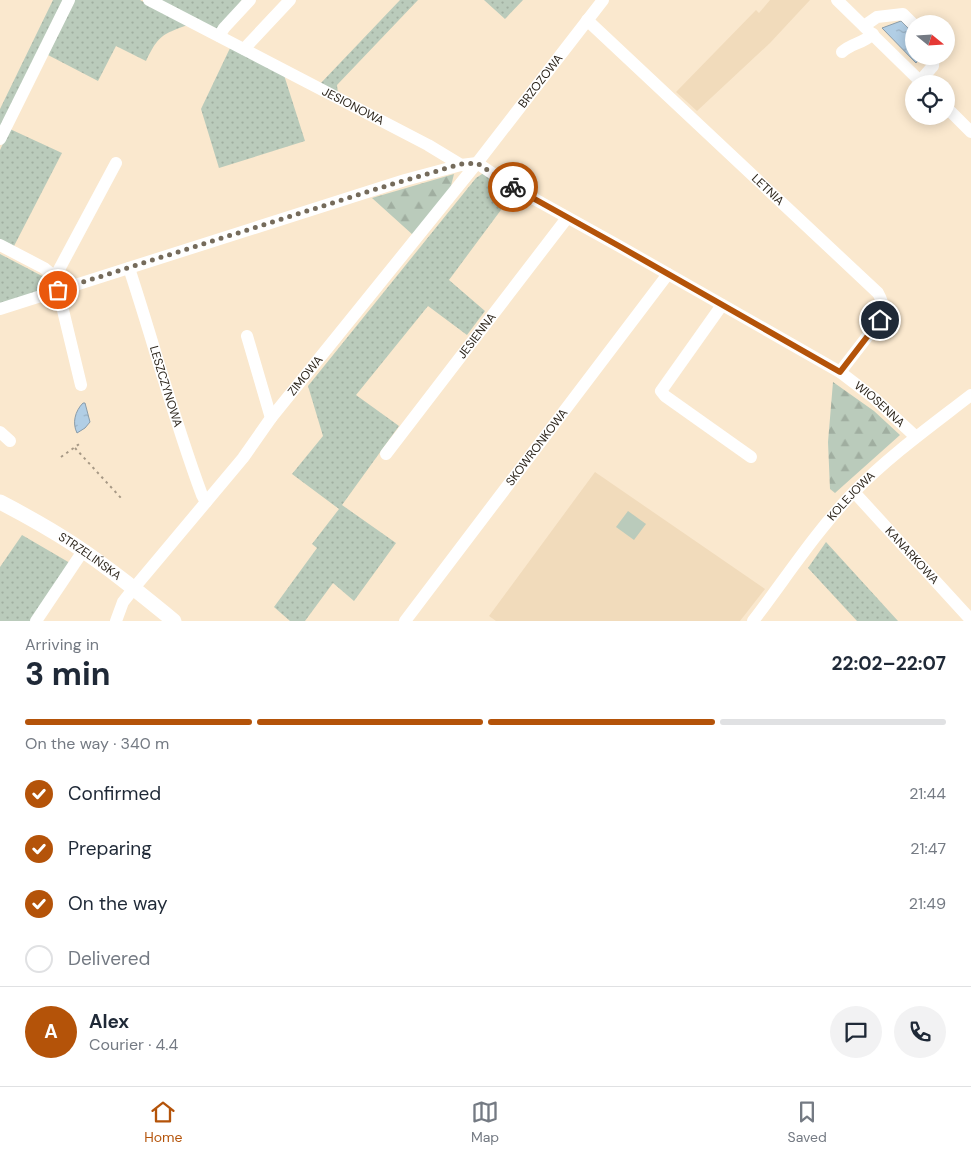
<!DOCTYPE html>
<html lang="en">
<head>
<meta charset="utf-8">
<style>
	:root { --surface:#fff; --page:#f2f2f3; --text:#1f2937; --muted:#747a83; --line:#e0e1e3; --accent:#b45309 }
	body { margin:0; font-family:"DM Sans",sans-serif; background:var(--page); color:var(--text); height:100vh; display:flex; flex-direction:column; font-size:19px; white-space:nowrap }
	* { box-sizing:border-box; margin:0 }
	p { font-size:16px; color:var(--muted) }
	.icon { flex:none; width:28px; height:28px; fill:none; stroke:currentColor; stroke-width:2; stroke-linecap:round; stroke-linejoin:round }
	.map { position:relative; height:621px; overflow:hidden }
	.panel { display:flex; flex-direction:column; background:var(--surface); flex:1 }
	.panel>* { flex:none }
	.needle { width:32px; rotate:108deg }
	.buttons { position:absolute; left:905px; top:15px; display:grid; gap:10px }
	.buttons a { display:grid; place-items:center; width:50px; height:50px; border-radius:50%; background:var(--surface); box-shadow:0 2px 12px #0003; font-size:25px }
	.pin { position:absolute; display:grid; place-items:center; width:42px; height:42px; color:#fff; margin:-21px; border:2px solid #fff; border-radius:50%; box-shadow:0 1px 5px #0007 }
	.courier { position:absolute; display:grid; place-items:center; width:50px; height:50px; margin:-25px; border:4px solid #b45309; border-radius:50%; background:#fff; color:#222; box-shadow:0 1px 6px #0007 }
	.overview em { font-style:normal; font-weight:700 }
	.overview div { display:flex; flex-direction:column-reverse }
	.overview { display:flex; align-items:center; justify-content:space-between; height:85px; padding:0 25px }
	h1 { font-size:32px; font-weight:700; line-height:38px }
	.bar { display:grid; grid-template-columns:repeat(4,1fr); gap:8px 5px; align-content:center; height:60px; padding:0 25px }
	.bar i { height:6px; border-radius:4px; background:var(--line) }
	.bar .current { background:var(--accent) }
	.bar p { grid-column:span 4 }
	.line { display:flex; align-items:center; gap:12px; padding:0 25px; border-top:1px solid var(--line) }
	.line div { flex:1 }
	.round { display:grid; place-items:center; flex:none; width:52px; height:52px; border-radius:26px; background:var(--page) }
	ol { padding:0 25px; list-style:none }
	li { display:flex; align-items:center; gap:15px; height:55px }
	li p { margin-inline-start:auto }
	li .icon { padding:5px; border-radius:50%; background:var(--accent); color:#fff; stroke-width:4 }
	li:last-child { color:var(--muted) }
	li i { width:28px; height:28px; border:2px solid var(--line); border-radius:50% }
	.menu { display:flex; justify-content:space-around; align-items:center; height:70px; border-top:1px solid var(--line); background:var(--surface); font-size:14px; color:var(--muted) }
	.menu a { display:grid; justify-items:center; gap:2px }
	.menu .current { color:var(--accent) }
	.map>svg:first-child { display:block }
	.built { fill:#f1dbbb }
	.grass { fill:url(#grass-dots) }
	.forest { fill:url(#forest-firs) }
	.park { fill:#bacbbb }
	.water { fill:url(#water-ripples); stroke:#8a9ca9 }
	.lines { fill:none; stroke-linecap:round; stroke-linejoin:round }
	.path { stroke:#a69885; stroke-width:2; stroke-dasharray:2.5 4; stroke-linecap:butt }
	.minor { stroke:#fff; stroke-width:12 }
	.major { stroke:#fff; stroke-width:15 }
	.done { stroke:#756b5b; stroke-width:5; stroke-dasharray:0 9 }
	.route { stroke:#b45309; stroke-width:6 }
	.labels { text-anchor:middle; dominant-baseline:central; stroke-width:5; stroke-linejoin:round; paint-order:stroke }
	.street-label { font-size:12px; fill:#2e271d; stroke:#fae8ce }
</style>
</head>
<body>
<div class="map">
<svg width="971" height="621" viewBox="0 0 971 621">
	<defs>
		<pattern id="grass-dots" width="8" height="8" patternUnits="userSpaceOnUse" patternTransform="scale(1.25)"><rect width="8" height="8" fill="#bacbbb"/><path d="M2 2h.1M6 6h.1" fill="none" stroke="#a0aea0" stroke-width="1.8" stroke-linecap="round"/></pattern>
		<pattern id="forest-firs" width="22" height="20" patternUnits="userSpaceOnUse" patternTransform="scale(1.25)"><rect width="22" height="20" fill="#bacbbb"/><path d="M5 1l3.5 6h-7zM16 11l3.5 6h-7z" fill="#a0aea0"/></pattern>
		<pattern id="water-ripples" width="26" height="14" patternUnits="userSpaceOnUse" patternTransform="scale(1.25)"><rect width="26" height="14" fill="#b1cee5"/><path d="M2 4q2-2 4 0t4 0M15 11q2-2 4 0t4 0" fill="none" stroke="#99b1c4"/></pattern>
	</defs>
	<rect width="100%" height="100%" fill="#fae8ce"/>
	<path class="built" d="M770,0h40l-40,43 -73,68 -21,-19 80,-82 3,3z
		M595,472l170,117 -25,32h-244l-7,-5z"/>
	<path class="grass" d="M53,0h10l-63,128v-19z
		M75,0h65l48,25c-26,9 -30,11 -42,36l-30,-15 -18,35 -50,-26z
		M159,0h83l-25,31z
		M400,0h18l-81,85 1,9 -18,-10z
		M484,0h39l-18,19z
		M231,46l53,29 21,66 -86,27 -18,-59z
		M10,129l52,24 -48,93 -14,-7v-89z
		M485,172l27,23 -63,85 36,31 -18,24 -39,-29 -72,89 43,31 -57,79 54,38 -42,58 -21,-18 -28,38h-15l-16,-14 43,-59 -5,-4 27,-35 -47,-35 31,-38 -15,-50 168,-208z
		M0,254l44,23 1,7 -5,7 -40,14z
		M22,535l48,28 -38,58h-32v-54z
		M826,542l72,79h-41l-49,-53z"/>
	<path class="forest" d="M454,174l-4,16 -37,45 -41,-37z
		M833,382l41,29 26,24 -65,58 -5,-4 -2,-47z"/>
	<path class="park" d="M628,511l18,13 -12,16 -18,-13z"/>
	<path class="water" d="M901,21l13,13v22h7l-5,7 -34,-35z
		M83,403h2l5,19 -5,6 -8,5c-5,-10 -2,-22 6,-30z"/>
	<g class="lines">
		<path class="path" d="M75,448l46,50
			M61,457l21,-15"/>
		<g class="minor">
			<path id="s1" d="M149,0l279,145 33,20"/>
			<path d="M837,0l86,84"/>
			<path id="s2" d="M587,20l291,273c6,11 6,16 2,27l-40,52"/>
			<path d="M864,26l13,-9 26,-3 11,11"/>
			<path d="M219,36l5,-8 26,-28"/>
			<path d="M244,49l46,-49"/>
			<path d="M842,52c10,-9 20,-8 31,-18"/>
			<path d="M920,81l13,-15 1,-10"/>
			<path d="M946,107l25,25"/>
			<path d="M0,139l69,-139"/>
			<path id="s3" d="M477,163l34,23 108,60 221,126 34,26 42,39"/>
			<path d="M0,245l44,23 11,9 26,108"/>
			<path id="s4" d="M129,268c25,76 45,152 73,227l4,7"/>
			<path d="M55,277l61,-114"/>
			<path d="M722,305l-61,86 4,5 86,61"/>
			<path d="M0,309l405,-129 56,-15 16,-2"/>
			<path d="M247,336l24,82"/>
			<path d="M0,432l10,9"/>
			<path id="s5" d="M386,454l181,-236"/>
			<path id="s6" d="M854,492l117,128"/>
			<path d="M36,621l47,-70"/>
			<path id="s7" d="M116,621l7,-19 11,-14 109,-130 28,-40 206,-255 126,-163"/>
			<path id="s8" d="M405,621l263,-347"/>
			<path id="s9" d="M753,621c33,-43 63,-90 101,-129 35,-36 77,-66 117,-97"/>
		</g>
		<path class="major" id="s10" d="M0,502c25,13 50,27 73,42 35,23 68,50 101,77"/>
	</g>
	<g class="lines">
		<path class="done" d="M58,290l328,-104 75,-22 16,-1 36,24"/>
		<path class="route" d="M513,187l106,59 221,126 40,-52"/>
	</g>
	<g class="labels">
		<g class="street-label">
			<text stroke="none"><textPath href="#s7" startOffset="688">BRZOZOWA</textPath></text>
			<text stroke="none"><textPath href="#s1" startOffset="230">JESIONOWA</textPath></text>
			<text stroke="none"><textPath href="#s2" startOffset="248">LETNIA</textPath></text>
			<text stroke="none"><textPath href="#s5" startOffset="149">JESIENNA</textPath></text>
			<text stroke="none"><textPath href="#s7" startOffset="311">ZIMOWA</textPath></text>
			<text stroke="none"><textPath href="#s4" startOffset="124">LESZCZYNOWA</textPath></text>
			<text stroke="none"><textPath href="#s3" startOffset="470">WIOSENNA</textPath></text>
			<text stroke="none"><textPath href="#s8" startOffset="218">SKOWRONKOWA</textPath></text>
			<text stroke="none"><textPath href="#s9" startOffset="159">KOLEJOWA</textPath></text>
			<text stroke="none"><textPath href="#s6" startOffset="86">KANARKOWA</textPath></text>
			<text stroke="none"><textPath href="#s10" startOffset="105">STRZELIŃSKA</textPath></text>
		</g>
	</g>
</svg>
<div class="buttons">
<a><svg class="needle" viewBox="-14 -14 28 28"><path d="M0-13l5 13h-10z" fill="#e53935"/><path d="M0 13l5-13h-10z" fill="#747a83"/></svg></a>
<a><svg class="icon" aria-label="locate" viewBox="0 0 24 24"><circle cx="12" cy="12" r="6"/><path d="M12 2v4M12 18v4M2 12h4M18 12h4"/></svg></a>
</div>
<div class="pin" style="left:58px;top:290px;background:#ea580c"><svg class="icon" aria-label="bag" viewBox="0 0 24 24"><path d="M5 8h14l-1 12H6zM9 8a3 3 0 0 1 6 0"/></svg></div>
<div class="pin" style="left:880px;top:320px;background:#1f2937"><svg class="icon" aria-label="home" viewBox="0 0 24 24"><path d="M3 11l9-7 9 7M6 9v11h12V9"/></svg></div>
<div class="courier" style="left:513px;top:187px"><svg class="icon" aria-label="bike" viewBox="0 0 24 24"><circle cx="6" cy="16" r="4"/><circle cx="18" cy="16" r="4"/><path d="M6 16l4-8h5l3 8M10 8l3 8H6M13 5h3"/></svg></div>
</div>
<section class="panel">
<div class="overview"><div><h1>3 min</h1><p>Arriving in</p></div><em>22:02–22:07</em></div>
<div class="bar"><i class="current"></i><i class="current"></i><i class="current"></i><i></i><p>On the way · 340 m</p></div>
<ol>
<li><svg class="icon" aria-label="check" viewBox="0 0 24 24"><path d="M5 12l5 5 9-10"/></svg>Confirmed<p>21:44</p></li>
<li><svg class="icon" aria-label="check" viewBox="0 0 24 24"><path d="M5 12l5 5 9-10"/></svg>Preparing<p>21:47</p></li>
<li><svg class="icon" aria-label="check" viewBox="0 0 24 24"><path d="M5 12l5 5 9-10"/></svg>On the way<p>21:49</p></li>
<li><i></i>Delivered</li>
</ol>
<div class="line" style="height:90px"><b class="round" style="background:var(--accent);color:#fff">A</b><div><b>Alex</b><p>Courier · 4.4</p></div><a class="round"><svg class="icon" aria-label="chat" viewBox="0 0 24 24"><path d="M4 5h16v11H9l-5 4z"/></svg></a><a class="round"><svg class="icon" aria-label="phone" viewBox="0 0 24 24"><path d="M5 4h4l2 5-3 2q2 4 5 5l2-3 5 2v4C11 20 4 13 5 4z"/></svg></a></div>
</section>
<nav class="menu">
<a class="current"><svg class="icon" aria-label="home" viewBox="0 0 24 24"><path d="M3 11l9-7 9 7M6 9v11h12V9"/></svg>Home</a>
<a><svg class="icon" aria-label="map" viewBox="0 0 24 24"><path d="M3 6l6-2 6 2 6-2v14l-6 2-6-2-6 2zM9 4v14M15 6v14"/></svg>Map</a>
<a><svg class="icon" aria-label="saved" viewBox="0 0 24 24"><path d="M7 4h10v16l-5-4-5 4z"/></svg>Saved</a>
</nav>
</body>
</html>
